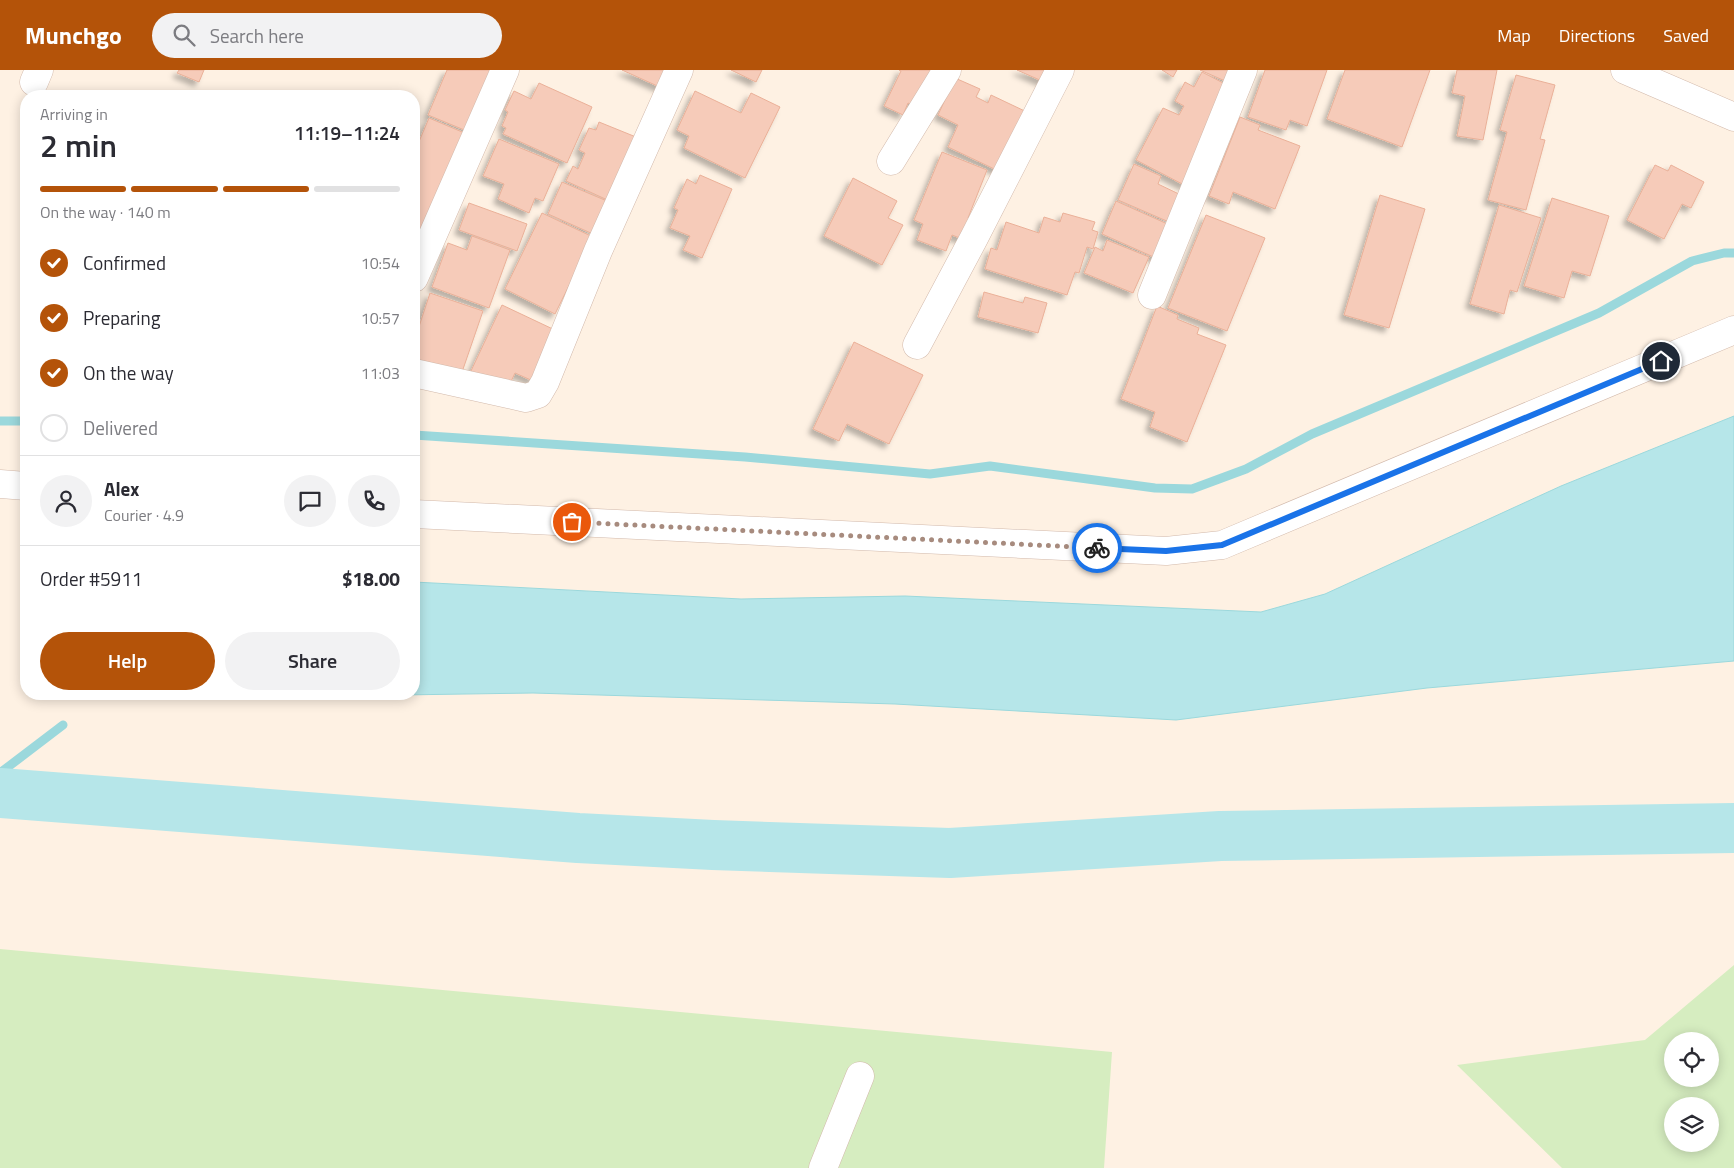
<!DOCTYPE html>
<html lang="en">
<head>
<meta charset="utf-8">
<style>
	:root { --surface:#fff; --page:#f2f2f3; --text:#2b2b33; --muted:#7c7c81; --line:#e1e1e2; --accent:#b45309 }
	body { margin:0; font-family:"Titillium Web",sans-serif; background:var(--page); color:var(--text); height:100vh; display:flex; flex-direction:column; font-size:19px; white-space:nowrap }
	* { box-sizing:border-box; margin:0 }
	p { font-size:16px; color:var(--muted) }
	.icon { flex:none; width:28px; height:28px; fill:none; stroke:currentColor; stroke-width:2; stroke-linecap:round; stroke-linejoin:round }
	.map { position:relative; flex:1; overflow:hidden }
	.side { position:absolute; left:20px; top:20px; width:400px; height:610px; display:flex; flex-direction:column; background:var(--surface); border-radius:20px; box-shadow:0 2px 12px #0003 }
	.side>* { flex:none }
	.buttons { position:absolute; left:1664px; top:962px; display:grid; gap:10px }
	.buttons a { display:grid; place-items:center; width:55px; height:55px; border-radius:50%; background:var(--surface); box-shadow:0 2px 12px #0003; font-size:25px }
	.pin { position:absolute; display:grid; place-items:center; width:42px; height:42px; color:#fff; margin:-21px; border:2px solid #fff; border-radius:50%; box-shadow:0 1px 5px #0007 }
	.courier { position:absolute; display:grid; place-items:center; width:50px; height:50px; margin:-25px; border:4px solid #1a73e8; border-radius:50%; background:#fff; color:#222; box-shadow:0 1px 6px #0007 }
	.summary em { font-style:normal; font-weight:600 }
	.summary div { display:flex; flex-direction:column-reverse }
	.summary { display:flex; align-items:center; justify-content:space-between; height:85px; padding:0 20px }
	h1 { font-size:32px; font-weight:600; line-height:38px }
	.bar { display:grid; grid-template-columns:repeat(4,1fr); gap:8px 5px; align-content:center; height:60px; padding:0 20px }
	.bar i { height:6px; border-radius:4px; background:var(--line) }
	.bar .current { background:var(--accent) }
	.bar p { grid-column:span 4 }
	.line { display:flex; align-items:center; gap:12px; padding:0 20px; border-top:1px solid var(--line) }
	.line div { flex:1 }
	.round { display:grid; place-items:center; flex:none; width:52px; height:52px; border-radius:26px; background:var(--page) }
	ol { padding:0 20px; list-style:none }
	li { display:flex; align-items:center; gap:15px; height:55px }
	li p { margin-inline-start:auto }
	li .icon { padding:5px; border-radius:50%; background:var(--accent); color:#fff; stroke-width:4 }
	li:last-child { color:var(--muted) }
	li i { width:28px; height:28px; border:2px solid var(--line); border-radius:50% }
	.primary-button { display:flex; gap:10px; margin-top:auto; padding:10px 20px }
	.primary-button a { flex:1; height:58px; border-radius:30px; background:var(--accent); color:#fff; font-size:20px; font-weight:600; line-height:58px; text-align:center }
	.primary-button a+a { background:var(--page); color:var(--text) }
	header { display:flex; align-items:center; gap:30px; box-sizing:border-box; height:70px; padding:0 25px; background:var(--accent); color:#fff }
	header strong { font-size:24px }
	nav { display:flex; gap:28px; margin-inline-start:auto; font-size:18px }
	.search { width:350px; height:45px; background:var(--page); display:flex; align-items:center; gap:12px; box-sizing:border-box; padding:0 18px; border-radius:28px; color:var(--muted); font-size:19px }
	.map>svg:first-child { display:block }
	.green { fill:#d6edc0; fill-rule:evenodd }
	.water { fill:#b6e6e9; stroke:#9bd8dc }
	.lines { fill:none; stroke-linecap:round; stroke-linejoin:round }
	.stream { stroke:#9bd8dc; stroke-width:9 }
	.river { stroke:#b6e6e9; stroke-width:50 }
	.building { fill:#f6cbb9; stroke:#eab098; filter:url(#shadow) }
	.minor-casing { stroke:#d2b9ab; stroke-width:29 }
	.minor { stroke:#fff; stroke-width:28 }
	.done { stroke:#a78b7e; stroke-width:5; stroke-dasharray:0 9 }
	.route { stroke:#1a73e8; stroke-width:6 }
</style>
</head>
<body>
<header>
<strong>Munchgo</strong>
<div class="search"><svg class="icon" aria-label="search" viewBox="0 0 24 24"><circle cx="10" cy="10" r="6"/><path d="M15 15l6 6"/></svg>Search here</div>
<nav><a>Map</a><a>Directions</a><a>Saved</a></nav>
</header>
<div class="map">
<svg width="1734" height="1098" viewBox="0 0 1734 1098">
	<defs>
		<filter id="shadow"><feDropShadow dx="-4.5" dy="4.5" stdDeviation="2.5" flood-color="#0004"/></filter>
	</defs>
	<rect width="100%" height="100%" fill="#fef1e3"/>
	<path class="green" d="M0,879l1112,103 -8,116h-1104z
		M1734,895v203h-172l-105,-103 188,-25zM1672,971h38v38h-38zM1672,1036h38v38h-38z"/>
	<path class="water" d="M1734,346v245l-307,27 -251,32 -281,-16 -362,-11 -133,2 -22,-1h36v-112l327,17 164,-3 356,16 64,-18 236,-108z"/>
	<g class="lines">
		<path class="stream" d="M0,351h26
			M414,365l331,22 185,17 60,-8 165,22 37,1 54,-20 66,-35 287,-121 93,-52 32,-8h10
			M0,703l63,-48"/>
		<path class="river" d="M0,723l578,45 135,7 237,8 270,-17 514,-8"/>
	</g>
	<path class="building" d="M179,0h25l-5,12 -22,-9z
		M447,0h51l-24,64 -46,-19z
		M622,0h50l-8,19z
		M731,0h31l-6,12z
		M899,0h46l-26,38 -11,-5 -5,12 -19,-9 17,-35z
		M1017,0h41l-7,15z
		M1162,0h15l-4,7z
		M1200,0h38l-6,14z
		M1265,0h62l-20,56 -17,-6 -4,10 -38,-13z
		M1345,0h85l-28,77 -75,-28z
		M1457,0h40l-14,70 -26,-4 8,-40 -13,-3z
		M1202,2l25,13 -23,44 9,5 -27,52 -50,-26 27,-52 16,7 5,-9 -9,-5 10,-19 9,5z
		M1516,5l39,10 -15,54 5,1 -19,70 -38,-10 19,-68 -7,-2z
		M955,8l25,11 -4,8 12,6 3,-8 40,19 -22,62 -61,-29 10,-22 -20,-10z
		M539,13l53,24 -25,56 -64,-29 3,-6 -4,-2 6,-14 -3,-2 9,-19 17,8z
		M695,21l46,22 10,-20 29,14 -35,71 -61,-30 5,-12 -12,-6z
		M1240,47l20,8 -2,5 42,16 -25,63 -42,-17 -4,12 -20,-8z
		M429,48l45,19 -46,105 -14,-6v-93l4,1z
		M599,52l37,15 -22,66 -48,-22 7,-15 5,3 7,-16 -6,-3 10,-22 7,2z
		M499,69l60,25 -16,37 -8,-3 -6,15 -31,-14 6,-15 -21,-8z
		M942,82l45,18 -19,48 7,3 -8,20 -15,-6 -6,16 -29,-11 6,-16 -9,-4z
		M1134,94l27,12 -3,8 23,11 -12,27 -51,-22z
		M1655,95l13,6 3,-6 33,17 -13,26 -9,-4 -18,35 -37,-19z
		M700,105l32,14 -30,69 -19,-8 7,-14 -20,-8 8,-18 -4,-2 13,-29 9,5z
		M853,108l44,23 -9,17 15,7 -21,40 -58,-29z
		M562,112l45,19 -14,33 -45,-20z
		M1380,125l45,14 -36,119 -45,-13z
		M1552,128l57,18 -19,60 -18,-5 -8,27 -40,-12z
		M1116,131l56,25 -14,33 -56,-25z
		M469,133l58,21 -10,27 -58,-21z
		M1499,135l42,13 -24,74 -7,-2 -6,24 -34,-10z
		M542,143l51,24 -38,77 -50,-25z
		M1063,143l32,9 -3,8 6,2 -5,17 -6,-2 -8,26 -4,-1 -8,23 -82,-26 6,-21 6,2 9,-28 33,11 5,-16 16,5z
		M1206,145l59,23 -38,93 -59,-23z
		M472,166l38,14 -21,58 -57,-21 16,-44 19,7z
		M1107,170l42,17 -16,36 -49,-20 11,-26 8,4z
		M984,222l39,11 2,-6 22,6 -9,30 -60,-16z
		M430,223l53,18 -23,67 -46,-16v-20z
		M502,235l55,26 -24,50 -18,-8 -8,17 -37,-17z
		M1157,236l21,9 -1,4 22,9 -2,6 29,11 -39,97 -37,-15 5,-15 -34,-13z
		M854,272l69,33 -34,69 -42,-20 -8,17 -26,-12z"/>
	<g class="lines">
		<g class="minor-casing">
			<path id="minor" d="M1625,0l109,47
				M34,12l5,-12
				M891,91l56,-91
				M414,208l91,-208
				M1152,225l91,-225
				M917,275l57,-107 86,-168
				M414,303l112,25 12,-4 7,-12 53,-131 81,-181
				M0,414l26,2
				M414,444l752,37 56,-6 512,-215
				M823,1098l37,-92"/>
		</g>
		<use href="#minor" class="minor"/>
	</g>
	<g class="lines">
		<path class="done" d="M572,452l525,26"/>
		<path class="route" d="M1097,478l69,3 56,-6 439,-184"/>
	</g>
</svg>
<div class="buttons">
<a><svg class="icon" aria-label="locate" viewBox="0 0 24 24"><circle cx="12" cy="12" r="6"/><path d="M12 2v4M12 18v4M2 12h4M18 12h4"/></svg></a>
<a><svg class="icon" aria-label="layers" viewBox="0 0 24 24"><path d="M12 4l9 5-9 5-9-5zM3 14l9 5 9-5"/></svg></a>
</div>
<div class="pin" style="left:572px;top:452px;background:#ea580c"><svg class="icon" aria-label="bag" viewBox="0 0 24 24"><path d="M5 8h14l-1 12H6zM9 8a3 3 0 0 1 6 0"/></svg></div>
<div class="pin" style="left:1661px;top:291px;background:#1f2937"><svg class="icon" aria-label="home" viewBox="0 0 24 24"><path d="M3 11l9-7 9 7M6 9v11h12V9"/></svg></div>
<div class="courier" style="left:1097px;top:478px"><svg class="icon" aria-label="bike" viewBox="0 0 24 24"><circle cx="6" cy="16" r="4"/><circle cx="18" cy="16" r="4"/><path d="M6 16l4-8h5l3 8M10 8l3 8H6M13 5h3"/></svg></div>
<section class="side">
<div class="summary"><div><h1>2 min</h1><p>Arriving in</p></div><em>11:19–11:24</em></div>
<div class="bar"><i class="current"></i><i class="current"></i><i class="current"></i><i></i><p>On the way · 140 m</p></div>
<ol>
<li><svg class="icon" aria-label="check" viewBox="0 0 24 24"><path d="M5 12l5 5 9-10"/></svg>Confirmed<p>10:54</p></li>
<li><svg class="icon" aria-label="check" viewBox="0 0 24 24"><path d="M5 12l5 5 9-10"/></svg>Preparing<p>10:57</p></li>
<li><svg class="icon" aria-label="check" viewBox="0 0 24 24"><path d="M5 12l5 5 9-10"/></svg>On the way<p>11:03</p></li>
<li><i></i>Delivered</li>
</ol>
<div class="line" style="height:90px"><a class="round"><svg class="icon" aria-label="person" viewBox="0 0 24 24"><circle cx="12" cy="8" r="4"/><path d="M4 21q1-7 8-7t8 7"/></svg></a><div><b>Alex</b><p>Courier · 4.9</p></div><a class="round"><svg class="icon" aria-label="chat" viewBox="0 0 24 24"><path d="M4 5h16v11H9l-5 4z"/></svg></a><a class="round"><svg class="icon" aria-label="phone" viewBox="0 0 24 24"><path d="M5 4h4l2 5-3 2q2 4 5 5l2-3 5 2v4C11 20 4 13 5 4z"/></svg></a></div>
<div class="line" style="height:65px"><div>Order #5911</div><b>$18.00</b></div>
<div class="primary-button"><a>Help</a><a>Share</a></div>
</section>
</div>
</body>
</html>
